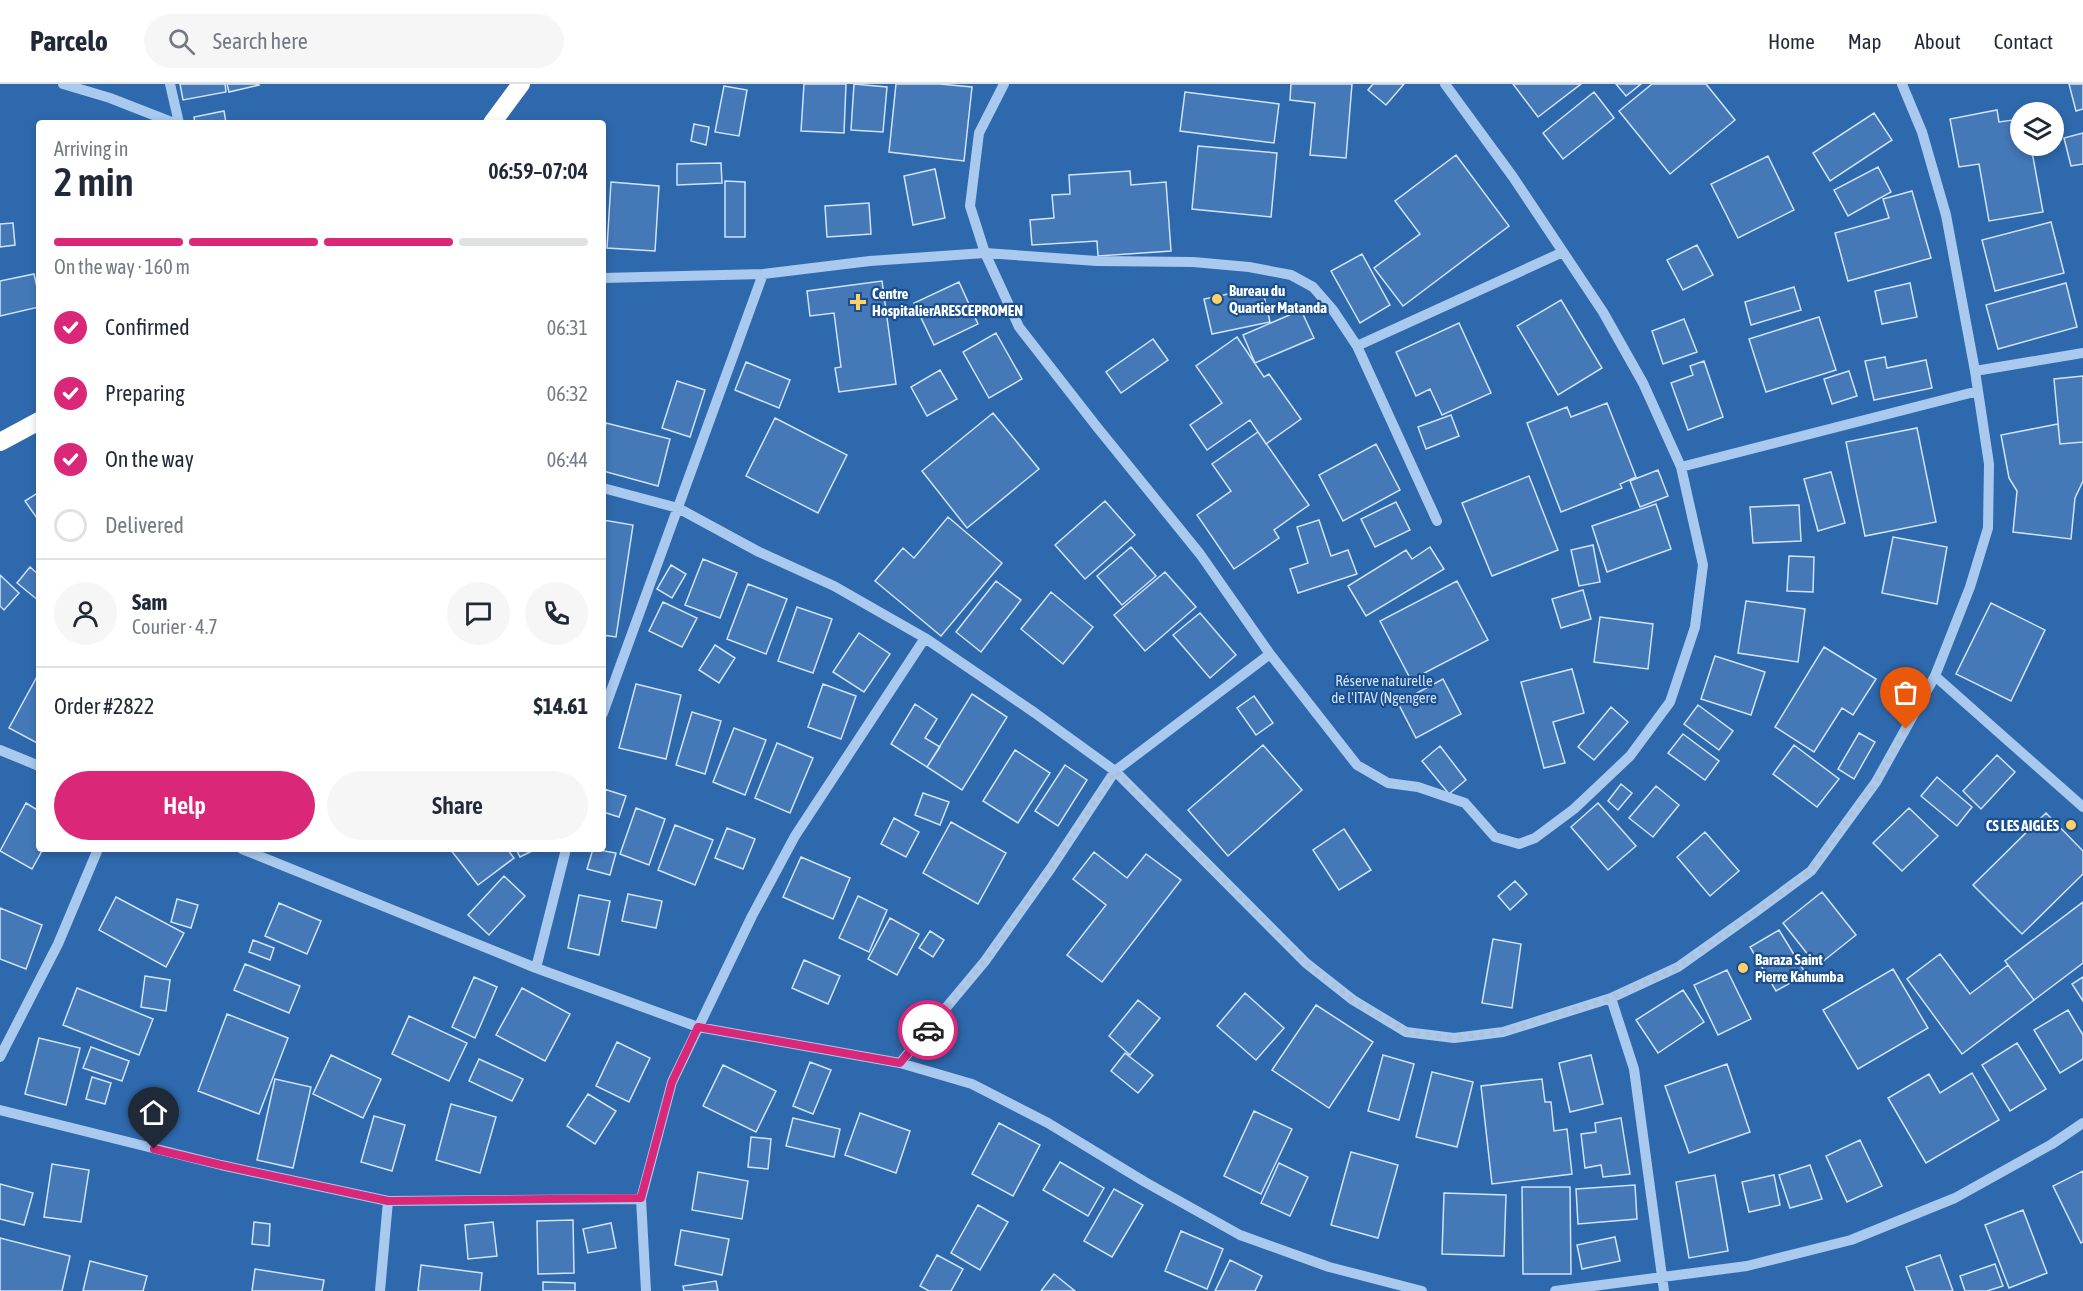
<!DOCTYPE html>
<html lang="en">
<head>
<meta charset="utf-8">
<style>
	:root { --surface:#fff; --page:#f6f6f7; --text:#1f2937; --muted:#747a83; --line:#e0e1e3; --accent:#db2777 }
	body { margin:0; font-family:"Asap Condensed",sans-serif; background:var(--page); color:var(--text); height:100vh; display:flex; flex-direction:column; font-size:22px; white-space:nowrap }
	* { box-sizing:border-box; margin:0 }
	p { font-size:20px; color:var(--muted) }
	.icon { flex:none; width:33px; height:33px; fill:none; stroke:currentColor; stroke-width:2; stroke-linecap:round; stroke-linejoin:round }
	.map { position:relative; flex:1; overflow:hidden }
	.drawer { position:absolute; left:36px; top:36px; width:570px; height:732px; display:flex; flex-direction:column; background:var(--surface); border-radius:6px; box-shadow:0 3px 9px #0003 }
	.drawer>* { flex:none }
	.buttons { position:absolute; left:2010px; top:18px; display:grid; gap:12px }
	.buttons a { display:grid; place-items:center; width:54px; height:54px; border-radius:50%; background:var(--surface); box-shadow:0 3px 9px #0003; font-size:30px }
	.pin { position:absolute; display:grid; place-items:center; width:51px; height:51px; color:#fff; margin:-62px -26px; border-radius:50% 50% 50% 0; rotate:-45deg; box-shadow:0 0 6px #0007 }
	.pin .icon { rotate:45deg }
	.courier { position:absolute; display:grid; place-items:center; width:60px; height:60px; margin:-30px; border:4px solid #db2777; border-radius:50%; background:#fff; color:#222; box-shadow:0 2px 8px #0007 }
	.headline em { font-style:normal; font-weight:600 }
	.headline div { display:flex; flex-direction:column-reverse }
	.headline { display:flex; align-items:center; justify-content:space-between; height:102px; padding:0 18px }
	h1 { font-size:39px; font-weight:600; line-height:45px }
	.bar { display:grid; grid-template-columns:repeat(4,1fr); gap:9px 6px; align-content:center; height:72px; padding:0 18px }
	.bar i { height:8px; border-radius:4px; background:var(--line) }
	.bar .current { background:var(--accent) }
	.bar p { grid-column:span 4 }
	.line { display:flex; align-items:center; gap:15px; padding:0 18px; border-top:2px solid var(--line) }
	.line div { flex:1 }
	.round { display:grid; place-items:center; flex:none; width:63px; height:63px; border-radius:32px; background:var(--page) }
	ol { padding:0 18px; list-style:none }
	li { display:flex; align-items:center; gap:18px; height:66px }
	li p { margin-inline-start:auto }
	li .icon { padding:6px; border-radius:50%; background:var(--accent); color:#fff; stroke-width:4 }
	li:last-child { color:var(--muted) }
	li i { width:33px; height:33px; border:3px solid var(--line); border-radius:50% }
	.primary-button { display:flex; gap:12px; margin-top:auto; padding:12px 18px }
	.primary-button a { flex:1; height:69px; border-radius:36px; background:var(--accent); color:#fff; font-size:24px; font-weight:600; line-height:69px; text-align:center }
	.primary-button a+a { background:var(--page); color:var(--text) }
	header { display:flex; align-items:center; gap:36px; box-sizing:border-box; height:84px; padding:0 30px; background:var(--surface); border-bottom:2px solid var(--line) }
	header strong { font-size:28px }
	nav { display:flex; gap:33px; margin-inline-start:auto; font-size:21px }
	.search { width:420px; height:54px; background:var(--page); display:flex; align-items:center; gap:15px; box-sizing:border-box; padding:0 21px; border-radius:33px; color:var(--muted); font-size:22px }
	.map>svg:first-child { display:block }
	.green { fill:#2e69ad; fill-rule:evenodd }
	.building { fill:#4478b7; stroke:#cfe3fa; stroke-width:1.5 }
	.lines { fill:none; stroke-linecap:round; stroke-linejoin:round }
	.minor { stroke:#a9c9ee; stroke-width:10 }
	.highway { stroke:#fff; stroke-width:18 }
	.done { stroke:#afc1d8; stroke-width:6; stroke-dasharray:0 10.8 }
	.route { stroke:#db2777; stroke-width:8 }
	.poi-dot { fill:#ffd166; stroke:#1b4f8f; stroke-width:2 }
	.labels { text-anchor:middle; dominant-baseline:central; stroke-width:4.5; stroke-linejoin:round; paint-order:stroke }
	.poi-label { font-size:15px; font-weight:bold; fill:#fff; stroke:#1b4f8f; text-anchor:start }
	.park-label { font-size:15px; fill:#cfe3fa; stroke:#1b4f8f }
</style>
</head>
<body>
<header>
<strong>Parcelo</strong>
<div class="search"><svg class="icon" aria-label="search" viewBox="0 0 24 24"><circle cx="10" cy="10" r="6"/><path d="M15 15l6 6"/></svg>Search here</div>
<nav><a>Home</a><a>Map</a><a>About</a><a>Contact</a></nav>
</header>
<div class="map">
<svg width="2083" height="1207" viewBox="0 0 2083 1207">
	<rect width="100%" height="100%" fill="#1b4f8f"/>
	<path class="green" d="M0,0h2083v1207h-2083zM2020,28h34v34h-34zM39,39h564v726h-564z"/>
	<path class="building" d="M180,0h45l1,8 -43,8z
		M227,0h31l1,1 -30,7z
		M804,0h42l-2,49 -43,-2z
		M854,0l33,3 -4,45 -32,-2z
		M896,0h44l32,3 -8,74 -75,-9z
		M1291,0h61l-6,74 -36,-3 5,-52 -25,-3z
		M1373,0h31l-18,21 -18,-15z
		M1513,0h68l-43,33z
		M1616,0h25l-15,12z
		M1652,0h54l29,36 -65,54 -51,-63z
		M2069,0h14v25l-7,2z
		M724,2l23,4 -8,46 -24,-4z
		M1185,8l94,12 -5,39 -94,-12z
		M1594,8l20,26 -51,41 -20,-26z
		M1997,26l2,12 21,-3v27h11l12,66 -54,9 -10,-57 -20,3 -9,-48z
		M224,27l2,12h-31l-1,-6z
		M1874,29l18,27 -62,41 -17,-28z
		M694,40l15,3 -3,18 -15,-4z
		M2083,49v31l-12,2 -7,-28z
		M1198,62l79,7 -6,64 -79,-8z
		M1456,71l53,71 -106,80 -29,-38 46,-34 -25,-33z
		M1768,72l26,54 -56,28 -27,-54z
		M721,79l1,20 -45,2v-21z
		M1878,83l13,25 -43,24 -14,-26z
		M935,85l10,49 -32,7 -9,-49z
		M1130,87l1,14 35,-3 5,69 -73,5 -1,-15 -65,4 -2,-25 24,-2 -2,-23 18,-1 -1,-19z
		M725,97l20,1v55h-20z
		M611,98l48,4 -4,65 -48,-3z
		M1912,107l19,67 -83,23 -13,-48 54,-15 -6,-19z
		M869,119l2,31 -44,3 -2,-31z
		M2051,138l13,51 -69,18 -13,-51z
		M13,139l2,22 -15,2v-23z
		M1697,161l16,30 -30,15 -16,-30z
		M1362,170l28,51 -30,18 -29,-52z
		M34,190l5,22v11l-39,9v-35z
		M882,197l14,103 -57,8 -4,-24 6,-1 -7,-54 -24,3 -3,-25z
		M959,198l19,42 -44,21 -20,-42z
		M1910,199l7,34 -35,7 -7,-33z
		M2066,199l11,44 -79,22 -12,-44z
		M1262,203l8,35 -58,12 -8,-35z
		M1794,203l7,23 -50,15 -6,-23z
		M1561,216l41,68 -44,27 -41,-69z
		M1301,226l13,28 -59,25 -12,-28z
		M1819,233l17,53 -70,22 -17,-53z
		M1684,235l13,33 -34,12 -11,-33z
		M1459,239l32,70 -49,22 -12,-26 -14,7 -20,-44z
		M996,249l26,46 -33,19 -26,-46z
		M1237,253l27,40 5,-3 32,45 -35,25 -16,-24 -43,30 -17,-25 32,-22 -26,-37z
		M1153,255l15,21 -47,33 -15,-21z
		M1885,273l2,11 39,-8 6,28 -58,12 -9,-39z
		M1704,277l19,56 -35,13 -17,-47 22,-8 -3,-9z
		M746,278l44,18 -11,28 -44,-18z
		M940,286l17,29 -30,17 -16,-29z
		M1849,287l8,25 -25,8 -8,-25z
		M2083,292v66l-23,2 -6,-65z
		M677,297l28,9 -15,47 -28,-9z
		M1607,319l29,74 -16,7 2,4 -61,24 -34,-89 40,-16 4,10z
		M993,329l46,56 -72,59 -45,-57z
		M1451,331l8,21 -33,13 -8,-22z
		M775,334l72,37 -29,58 -72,-37z
		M606,339l64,16 -12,47 -55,-15v-35z
		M2058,340l2,20 23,-2v39l-8,17 -4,41 -58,-7 4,-41 -8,-13 -8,-43z
		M1917,344l19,94 -71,14 -19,-94z
		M1258,348l51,73 -35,25 5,8 -45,31 -37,-54 34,-24 -19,-27z
		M1376,360l24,46 -57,31 -24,-46z
		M1658,386l10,26 -28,11 -10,-26z
		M1831,388l14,51 -27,8 -14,-52z
		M1529,392l29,74 -66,26 -30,-73z
		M39,408v29l-14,-20z
		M1105,417l30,34 -50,44 -30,-34z
		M1396,418l14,28 -35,17 -14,-28z
		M1656,420l15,45 -64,23 -15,-46z
		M1799,421l2,36 -48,2 -3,-36z
		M948,433l54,46 -61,73 -66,-55 28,-33 11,10z
		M603,436l30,5 -17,112 -13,-2z
		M1319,436l12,36 17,-6 9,24 -59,19 -8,-24 18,-6 -11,-36z
		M1893,453l54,10 -10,57 -55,-11z
		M1593,461l7,37 -21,4 -8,-36z
		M1131,463l25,29 -34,29 -25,-29z
		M1430,463l14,22 -78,47 -18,-30 58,-36 6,9z
		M1789,472l25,1 -1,35 -26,-1z
		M703,475l34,14 -17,45 -35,-13z
		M671,481l15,9 -14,24 -15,-9z
		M30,483l9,8v26l-22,-18z
		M1165,488l31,35 -51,44 -31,-36z
		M0,491l19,18 -15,17 -4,-4z
		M996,497l25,19 -40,52 -25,-20z
		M1457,497l31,59 -77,40 -31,-59z
		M748,500l39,15 -21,55 -39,-15z
		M1583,506l8,29 -30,9 -9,-29z
		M1051,508l42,35 -30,37 -42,-35z
		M1746,517l59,8 -7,53 -60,-9z
		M663,518l34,16 -15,29 -33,-16z
		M1991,519l54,27 -34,71 -55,-27z
		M797,523l35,12 -19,54 -35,-12z
		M1200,529l36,42 -26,23 -37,-43z
		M1600,533l53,7 -5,45 -54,-7z
		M859,549l31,21 -26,38 -31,-20z
		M715,561l20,13 -16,25 -20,-13z
		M1824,563l52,32 -23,36 -11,-7 -28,44 -39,-25z
		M1715,572l50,16 -14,43 -50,-16z
		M1572,585l12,44 -31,9 12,41 -21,5 -23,-86z
		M39,589v71l-30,-16z
		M1443,595l18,35 -45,24 -18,-35z
		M636,600l45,11 -15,64 -47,-11z
		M823,600l33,12 -15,43 -33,-12z
		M972,610l35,23 -45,73 -35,-23z
		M1254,612l19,27 -17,12 -19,-27z
		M915,620l22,15 -12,19 15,9 -13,20 -36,-23z
		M1698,621l35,26 -14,19 -35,-26z
		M1611,623l17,15 -34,38 -16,-13z
		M692,628l29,9 -16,53 -29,-9z
		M734,644l32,12 -21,55 -32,-13z
		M1859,649l16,9 -21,37 -16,-10z
		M1683,650l36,27 -14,19 -37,-27z
		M777,659l36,15 -23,55 -35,-15z
		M1263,661l39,45 -74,66 -40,-46z
		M1794,661l45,34 -22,28 -44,-33z
		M1440,662l26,34 -17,14 -27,-33z
		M1015,666l35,23 -32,50 -35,-22z
		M1997,671l18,17 -34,37 -18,-18z
		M1065,681l22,15 -29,46 -23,-15z
		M1937,693l35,30 -15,19 -36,-30z
		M1621,700l11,9 -14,17 -10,-9z
		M1656,702l23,19 -26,32 -24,-19z
		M604,705l22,7 -7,21 -16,-5z
		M923,709l26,9 -9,23 -25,-10z
		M26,719l13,8v38h4l-11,20 -32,-18z
		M1598,719l38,43 -28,24 -37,-43z
		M636,724l29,11 -16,46 -29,-11z
		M1909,724l29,28 -36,35 -29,-28z
		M2046,729l37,38v23l-61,60 -49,-49z
		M894,734l25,14 -13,25 -25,-13z
		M951,738l55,31 -28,51 -55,-31z
		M675,741l38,15 -18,45 -37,-15z
		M727,744l28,11 -12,30 -28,-11z
		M1344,745l27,41 -32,20 -26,-40z
		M1705,748l34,39 -29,25 -33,-39z
		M450,765h57l7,9 -36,27z
		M516,765h20l-16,8z
		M593,765l23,4 -6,22 -23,-6z
		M1094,768l33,26 19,-24 35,26 -79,102 -35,-27 39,-50 -33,-26z
		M801,773l49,21 -17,41 -50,-22z
		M504,792l21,20 -36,39 -21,-20z
		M1515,797l12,13 -17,16 -12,-14z
		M1822,808l34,43 -39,31 -34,-43z
		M628,810l34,7 -6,27 -34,-7z
		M579,811l31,6 -11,54 -31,-7z
		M858,812l29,14 -18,42 -30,-14z
		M116,813l68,36 -18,34 -67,-37z
		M177,815l21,6 -7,23 -20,-6z
		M2083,818v61l-49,37 -29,-39z
		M279,819l42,18 -14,33 -42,-18z
		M0,824l42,17 -16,44 -26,-10z
		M890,834l29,16 -22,41 -29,-16z
		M1779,846l27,44 -30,17 -26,-44z
		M930,847l14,9 -11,17 -14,-9z
		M1493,855l28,5 -9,64 -30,-5z
		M253,856l21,8 -4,12 -21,-8z
		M1940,870l30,40 38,-29 26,35 -72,54 -55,-75z
		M804,876l36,16 -12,28 -36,-16z
		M245,880l55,22 -11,27 -55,-23z
		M1893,885l35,59 -70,41 -35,-59z
		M1727,886l24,49 -33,16 -24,-50z
		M145,892l25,4 -4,31 -25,-4z
		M474,893l23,10 -22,51 -23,-11z
		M2083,893v24l-11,-17z
		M77,904l76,31 -14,36 -76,-30z
		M522,904l48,26 -25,47 -49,-26z
		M1683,906l21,32 -46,31 -22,-33z
		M1245,909l39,35 -28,32 -39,-34z
		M1138,916l22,18 -30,37 -21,-19z
		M1316,921l57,37 -44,66 -57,-38z
		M2068,926l15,25v24l-23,14 -26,-43z
		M227,930l61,24 -29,76 -61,-23z
		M409,932l58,27 -18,38 -57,-27z
		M39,954l41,10 -14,57 -41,-11z
		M617,958l33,16 -21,44 -33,-16z
		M2017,959l29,46 -36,22 -28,-46z
		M91,963l38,14 -7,20 -39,-13z
		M1125,969l28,22 -15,18 -27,-22z
		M331,971l50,24 -18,39 -50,-24z
		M1383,971l31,9 -15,56 -31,-9z
		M1591,971l12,49 -33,8 -11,-49z
		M479,975l44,20 -11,22 -43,-20z
		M810,978l21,8 -18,44 -20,-8z
		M1727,980l23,68 -61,21 -24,-67z
		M723,981l53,26 -20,41 -53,-26z
		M1432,988l41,10 -16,65 -41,-10z
		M1972,989l27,47 -73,43 -38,-65 41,-24 11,19z
		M92,993l19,6 -6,21 -19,-5z
		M275,995l36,8 -18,81 -36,-8z
		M1542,995l3,23h6l3,29 13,-2 5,45 -80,10 -11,-98z
		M588,1010l28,17 -21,33 -28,-18z
		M451,1020l45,13 -16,56 -44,-13z
		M1254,1027l38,18 -31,65 -37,-18z
		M860,1029l50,18 -14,42 -51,-18z
		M374,1032l31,9 -13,46 -31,-9z
		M793,1034l47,11 -6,28 -48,-11z
		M1621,1034l9,56 -27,3 -2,-12 -16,3 -4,-34 15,-2 -1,-9z
		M999,1039l41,22 -27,51 -41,-22z
		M751,1053l20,2 -3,30 -20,-2z
		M1860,1056l22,46 -35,16 -21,-46z
		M1351,1068l47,13 -20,73 -47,-13z
		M1060,1078l44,26 -16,28 -45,-26z
		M1279,1079l29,14 -18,39 -29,-13z
		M52,1080l37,6 -8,52 -37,-5z
		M1810,1081l12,34 -32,9 -11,-33z
		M2083,1087v71l-2,1 -28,-57z
		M698,1088l50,9 -6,38 -50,-9z
		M1715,1091l13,76 -39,7 -13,-76z
		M1774,1091l6,30 -31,7 -7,-30z
		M0,1100l33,9 -9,32 -24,-6z
		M1635,1101l2,34 -59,5 -2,-35z
		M1522,1103h48l1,87h-48z
		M1114,1105l29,16 -31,52 -28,-16z
		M1444,1109l62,2 -2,61 -62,-2z
		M978,1121l30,17 -28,48 -29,-17z
		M2023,1126l24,63 -38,15 -24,-63z
		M573,1136l1,53 -36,1 -1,-53z
		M254,1138l16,2 -1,22 -17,-2z
		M493,1138l4,34 -29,3 -3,-34z
		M611,1139l5,25 -28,5 -5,-24z
		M681,1146l48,9 -7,36 -47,-10z
		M1181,1147l42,18 -16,40 -42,-18z
		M1615,1153l5,24 -38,8 -5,-24z
		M0,1154l70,18 -8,35h-62z
		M937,1171l26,14 -12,22h-22l-9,-5z
		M1940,1171l13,36h-38l-9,-24z
		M1230,1176l32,16 -7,15h-40z
		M90,1177l57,15 -4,15h-60z
		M1995,1180l8,22 -16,5h-22l-5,-15z
		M421,1181l61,8 -2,18h-62z
		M255,1185l69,11 -2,11h-70z
		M1054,1190l21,17h-34z
		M716,1197l2,10h-34l-1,-5z
		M543,1198l32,1v8h-32z"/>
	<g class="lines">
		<path class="minor" d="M63,0l47,14 64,25
			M170,0l9,39
			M1004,0l-25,49 -9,73 15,47 34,74 78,100 103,127 70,100 87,111 31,18 30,4 47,16 30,34 24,7 16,-6 39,-29 56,-53 40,-54 25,-75 8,-62 -22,-98 -38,-84 -40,-71 -90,-135 -68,-93
			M603,194l160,-4 107,-13 115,-8 112,8 96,1 56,5 42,8 22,12 20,23 24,36 80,175
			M1357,262l206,-94
			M1975,287l108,-18
			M1681,383l297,-76
			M603,404l75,20 81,44 75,34 91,52 110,75 80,58 191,192 47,37 53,32 48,6 49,-6 108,-34 67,-31 76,-54 57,-42 65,-89 59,-106 35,-89 18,-59 1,-64 -14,-93 -29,-156 -24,-83 -20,-48
			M1935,592l148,131
			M603,629l160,-439
			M0,666l39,16
			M242,765l294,119 162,59 202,36 72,21 76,39 97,59 95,53 89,32 93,24
			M536,884l30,-119
			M1611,914l23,71 30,222
			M0,973l58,-113 40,-95
			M900,979l85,-102 66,-93 64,-97 155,-117
			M0,1026l221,55 167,36 253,-2
			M380,1207l8,-90
			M646,1207l-5,-92 31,-117 80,-166 43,-80 130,-198
			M1555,1207l192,-25 104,-26 104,-42 97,-54 31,-21"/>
		<path class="highway" d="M492,39l29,-39
			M0,358l39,-21"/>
	</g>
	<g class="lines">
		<path class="done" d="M928,946l57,-69 66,-93 64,-97 191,192 47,37 54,32 47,6 49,-6 108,-34 67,-31 76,-54 56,-42 66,-89 30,-53"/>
		<path class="route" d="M154,1065l67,16 167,36 253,-3 31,-116 26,-55 202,36 28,-33"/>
	</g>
	<g class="poi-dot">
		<circle cx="1217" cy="215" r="6"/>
		<path d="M855 209h6v6h6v6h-6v6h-6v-6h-6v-6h6z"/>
		<circle cx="2071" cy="741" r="6"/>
		<circle cx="1743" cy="884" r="6"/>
	</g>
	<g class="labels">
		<g class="poi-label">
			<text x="1229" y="206">Bureau du<tspan x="1229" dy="17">Quartier Matanda</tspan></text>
			<text x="872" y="209">Centre<tspan x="872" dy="17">HospitalierARESCEPROMEN</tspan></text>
			<text x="2059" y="741" text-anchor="end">CS LES AIGLES</text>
			<text x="1755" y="875">Baraza Saint<tspan x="1755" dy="17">Pierre Kahumba</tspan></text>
		</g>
		<g class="park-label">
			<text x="1384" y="596">Réserve naturelle<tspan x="1384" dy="17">de l'ITAV (Ngengere</tspan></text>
		</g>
	</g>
</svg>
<div class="buttons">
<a><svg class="icon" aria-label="layers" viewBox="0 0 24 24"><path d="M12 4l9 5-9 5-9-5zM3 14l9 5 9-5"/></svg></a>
</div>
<div class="pin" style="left:1906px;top:645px;background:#ea580c"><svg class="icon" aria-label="bag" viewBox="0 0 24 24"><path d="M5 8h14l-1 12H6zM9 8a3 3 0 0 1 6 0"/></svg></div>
<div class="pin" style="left:154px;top:1065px;background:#1f2937"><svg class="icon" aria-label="home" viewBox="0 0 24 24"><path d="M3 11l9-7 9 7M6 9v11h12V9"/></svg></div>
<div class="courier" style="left:928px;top:946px"><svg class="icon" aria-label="car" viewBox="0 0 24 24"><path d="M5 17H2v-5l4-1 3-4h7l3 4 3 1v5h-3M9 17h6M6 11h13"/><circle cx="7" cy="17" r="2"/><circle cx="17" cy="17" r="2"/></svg></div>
<section class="drawer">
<div class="headline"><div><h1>2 min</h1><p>Arriving in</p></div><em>06:59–07:04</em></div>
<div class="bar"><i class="current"></i><i class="current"></i><i class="current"></i><i></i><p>On the way · 160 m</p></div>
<ol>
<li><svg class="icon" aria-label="check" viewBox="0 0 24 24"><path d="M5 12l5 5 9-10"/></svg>Confirmed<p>06:31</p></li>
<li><svg class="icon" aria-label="check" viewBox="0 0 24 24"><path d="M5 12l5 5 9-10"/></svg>Preparing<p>06:32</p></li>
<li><svg class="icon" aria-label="check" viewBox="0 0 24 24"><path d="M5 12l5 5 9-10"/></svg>On the way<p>06:44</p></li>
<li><i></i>Delivered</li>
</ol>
<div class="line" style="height:108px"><a class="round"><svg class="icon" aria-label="person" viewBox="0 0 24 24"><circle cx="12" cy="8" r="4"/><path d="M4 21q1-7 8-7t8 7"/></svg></a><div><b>Sam</b><p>Courier · 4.7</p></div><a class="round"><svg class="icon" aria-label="chat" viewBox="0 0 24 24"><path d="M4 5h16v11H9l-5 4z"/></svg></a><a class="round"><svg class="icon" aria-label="phone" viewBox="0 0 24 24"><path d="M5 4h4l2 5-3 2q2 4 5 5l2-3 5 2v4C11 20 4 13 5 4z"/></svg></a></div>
<div class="line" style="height:78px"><div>Order #2822</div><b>$14.61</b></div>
<div class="primary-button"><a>Help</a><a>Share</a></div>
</section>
</div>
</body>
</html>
